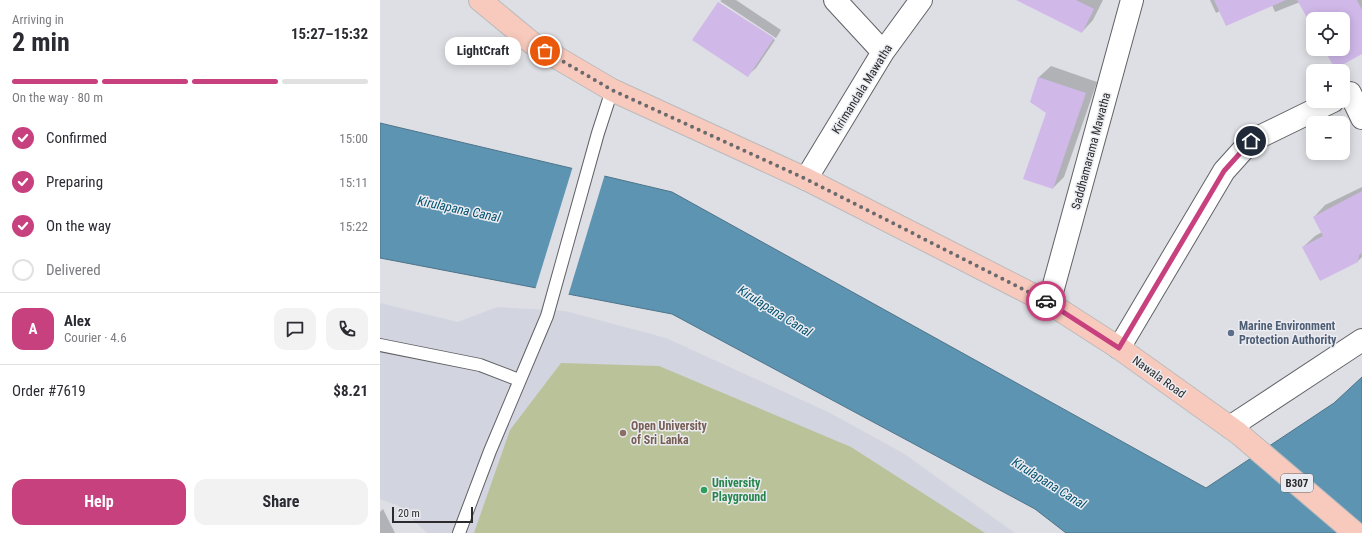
<!DOCTYPE html>
<html lang="en">
<head>
<meta charset="utf-8">
<style>
	:root { --surface:#fff; --page:#f2f2f3; --text:#2b2b33; --muted:#7c7c81; --line:#e1e1e2; --accent:#c8417f }
	body { margin:0; font-family:"Roboto Condensed",sans-serif; background:var(--page); color:var(--text); height:100vh; display:flex; flex-direction:column; font-size:15px; white-space:nowrap }
	* { box-sizing:border-box; margin:0 }
	p { font-size:13px; color:var(--muted) }
	.icon { flex:none; width:22px; height:22px; fill:none; stroke:currentColor; stroke-width:2; stroke-linecap:round; stroke-linejoin:round }
	.map { position:relative; flex:1; overflow:hidden }
	.panel { display:flex; flex-direction:column; background:var(--surface); width:380px }
	.panel>* { flex:none }
	.controls { position:absolute; left:926px; top:12px; display:grid; gap:8px }
	.controls a { display:grid; place-items:center; width:44px; height:44px; border-radius:8px; background:var(--surface); box-shadow:0 2px 10px #0003; font-size:20px }
	.scale { position:absolute; left:12px; bottom:10px; width:81px; box-sizing:border-box; padding-left:4px; border:2px solid #2b2b2d; border-top:0; font-size:11px; line-height:14px; white-space:nowrap; color:#2b2b2d; -webkit-text-stroke:3px #ebecf1; paint-order:stroke }
	.pin { position:absolute; display:grid; place-items:center; width:34px; height:34px; color:#fff; margin:-17px; border:2px solid #fff; border-radius:50%; box-shadow:0 1px 4px #0007 }
	.courier { position:absolute; display:grid; place-items:center; width:40px; height:40px; margin:-20px; border:3px solid #c8417f; border-radius:50%; background:#fff; color:#222; box-shadow:0 1px 5px #0007 }
	.bubble { position:absolute; height:28px; border-radius:12px; background:var(--surface); box-shadow:0 2px 10px #0003; font-size:13px; font-weight:700; line-height:28px; text-align:center }
	.head em { font-style:normal; font-weight:700 }
	.head div { display:flex; flex-direction:column-reverse }
	.head { display:flex; align-items:center; justify-content:space-between; height:68px; padding:0 12px }
	h1 { font-size:26px; font-weight:700; line-height:30px }
	.bar { display:grid; grid-template-columns:repeat(4,1fr); gap:6px 4px; align-content:center; height:48px; padding:0 12px }
	.bar i { height:5px; border-radius:3px; background:var(--line) }
	.bar .selected { background:var(--accent) }
	.bar p { grid-column:span 4 }
	.line { display:flex; align-items:center; gap:10px; padding:0 12px; border-top:1px solid var(--line) }
	.line div { flex:1 }
	.round { display:grid; place-items:center; flex:none; width:42px; height:42px; border-radius:12px; background:var(--page) }
	ol { padding:0 12px; list-style:none }
	li { display:flex; align-items:center; gap:12px; height:44px }
	li p { margin-inline-start:auto }
	li .icon { padding:4px; border-radius:50%; background:var(--accent); color:#fff; stroke-width:4 }
	li:last-child { color:var(--muted) }
	li i { width:22px; height:22px; border:2px solid var(--line); border-radius:50% }
	.button { display:flex; gap:8px; margin-top:auto; padding:8px 12px }
	.button a { flex:1; height:46px; border-radius:12px; background:var(--accent); color:#fff; font-size:16px; font-weight:700; line-height:46px; text-align:center }
	.button a+a { background:var(--page); color:var(--text) }
	main { display:flex; flex:1; min-height:0 }
	.map>svg:first-child { display:block }
	.built { fill:#d2d4e0 }
	.green { fill:#b9c299 }
	.water { fill:#5d94b2; stroke:#4e748a }
	.pier { fill:#dedfe4 }
	.shadow { fill:#0003 }
	.building { fill:#d0b8e9 }
	.lines { fill:none; stroke-linecap:round; stroke-linejoin:round }
	.service-casing { stroke:#616266; stroke-width:14 }
	.minor-casing { stroke:#616266; stroke-width:24 }
	.primary-casing { stroke:#bbbbbc; stroke-width:24 }
	.service { stroke:#fff; stroke-width:12 }
	.minor { stroke:#fff; stroke-width:22 }
	.primary { stroke:#f8cabd; stroke-width:22 }
	.done { stroke:#6a6a6d; stroke-width:4; stroke-dasharray:0 7.2 }
	.route { stroke:#c8417f; stroke-width:5 }
	.service-dot { fill:#5c6f8a; stroke:#ebecf1; stroke-width:1.5 }
	.education-dot { fill:#8d6e63; stroke:#ebecf1; stroke-width:1.5 }
	.leisure-dot { fill:#2e9e5b; stroke:#ebecf1; stroke-width:1.5 }
	.labels { text-anchor:middle; dominant-baseline:central; stroke-width:3; stroke-linejoin:round; paint-order:stroke }
	.shield { fill:#ebecf1; stroke:#656568; stroke-width:1 }
	.shield-label { font-size:11px; font-weight:bold; fill:#2b2b2d }
	.street-label { font-size:12px; fill:#2b2b2d; stroke:#ebecf1 }
	.service-label { font-size:12px; font-weight:bold; fill:#4e5e75; stroke:#ebecf1; text-anchor:start }
	.education-label { font-size:12px; font-weight:bold; fill:#785e54; stroke:#ebecf1; text-anchor:start }
	.leisure-label { font-size:12px; font-weight:bold; fill:#27864d; stroke:#ebecf1; text-anchor:start }
	.water-label { font-size:13px; font-style:italic; fill:#04516f; stroke:#ebecf1 }
</style>
</head>
<body>
<main>
<section class="panel">
<div class="head"><div><h1>2 min</h1><p>Arriving in</p></div><em>15:27–15:32</em></div>
<div class="bar"><i class="selected"></i><i class="selected"></i><i class="selected"></i><i></i><p>On the way · 80 m</p></div>
<ol>
<li><svg class="icon" aria-label="check" viewBox="0 0 24 24"><path d="M5 12l5 5 9-10"/></svg>Confirmed<p>15:00</p></li>
<li><svg class="icon" aria-label="check" viewBox="0 0 24 24"><path d="M5 12l5 5 9-10"/></svg>Preparing<p>15:11</p></li>
<li><svg class="icon" aria-label="check" viewBox="0 0 24 24"><path d="M5 12l5 5 9-10"/></svg>On the way<p>15:22</p></li>
<li><i></i>Delivered</li>
</ol>
<div class="line" style="height:72px"><b class="round" style="background:var(--accent);color:#fff">A</b><div><b>Alex</b><p>Courier · 4.6</p></div><a class="round"><svg class="icon" aria-label="chat" viewBox="0 0 24 24"><path d="M4 5h16v11H9l-5 4z"/></svg></a><a class="round"><svg class="icon" aria-label="phone" viewBox="0 0 24 24"><path d="M5 4h4l2 5-3 2q2 4 5 5l2-3 5 2v4C11 20 4 13 5 4z"/></svg></a></div>
<div class="line" style="height:52px"><div>Order #7619</div><b>$8.21</b></div>
<div class="button"><a>Help</a><a>Share</a></div>
</section>
<div class="map">
<svg width="982" height="533" viewBox="0 0 982 533">
	<rect width="100%" height="100%" fill="#dedfe4"/>
	<path class="built" d="M0,303l78,19 39,-15 68,4 101,27 162,74 75,41 112,80h-588l-30,-28 -17,-6z"/>
	<path class="green" d="M181,363l98,3 192,81 134,86h-511l36,-103z"/>
	<path class="water" d="M0,123l292,69 534,296 128,-85 28,-26v146l-4,10h-292l-31,-24 -363,-195 -292,-56z"/>
	<path class="pier" d="M193,166l32,8 -37,122 -33,-6z"/>
	<path class="shadow" d="M342,0h14l45,30 -5,8 -56,-37z
		M645,0h78l-10,20 -11,12z
		M830,0h152v53l-37,-4h18v-30h-30v7l-13,-24 -25,10 -3,-7 -52,6 -4,2z
		M339,2v1l56,37 -19,28 -9,8 -54,-36z
		M671,66l46,16 -33,95 -11,11 -6,-76 -16,-10 8,-25z
		M982,187v70l-4,4 -55,-14 12,-11 7,-4 -8,-15 11,-12z
		M3,509l12,24h-15v-21z"/>
	<path class="building" d="M636,0h60l18,9 -12,24z
		M834,0h72l-60,26z
		M917,0h60l5,10v44l-27,15 -11,-20h19v-30h-30v9z
		M338,2l56,36 -26,39 -56,-37z
		M658,77l48,16 -33,96 -30,-10 23,-66 -16,-11z
		M982,191v62l-3,2 -1,7 -38,19 -18,-34 21,-11 -10,-19z"/>
	<g class="lines">
		<g class="service-casing">
			<path id="service" d="M0,345l100,20 39,15
				M79,533l31,-82 57,-135 51,-183 14,-43"/>
		</g>
		<g class="minor-casing">
			<path id="minor" d="M455,0l48,52
				M970,93l12,25
				M426,179l77,-127 38,-52
				M669,303l83,-303
				M739,348l105,-177 27,-30 82,-40
				M850,427l132,-87"/>
		</g>
		<g class="primary-casing">
			<path id="primary" d="M100,0l52,43 80,47 194,89 243,124 70,45 119,85 117,100"/>
		</g>
		<use href="#service" class="service"/>
		<use href="#minor" class="minor"/>
		<use href="#primary" class="primary"/>
	</g>
	<g class="lines">
		<path class="done" d="M165,51l67,39 194,89 240,122"/>
		<path class="route" d="M666,301l73,47 105,-177 27,-30"/>
	</g>
	<circle class="service-dot" cx="851" cy="333" r="4"/>
	<circle class="education-dot" cx="243" cy="433" r="4"/>
	<circle class="leisure-dot" cx="324" cy="490" r="4"/>
	<g class="labels">
		<rect class="shield" x="901" y="474" width="32" height="18" rx="3"/>
		<g class="shield-label">
			<text x="917" y="483">B307</text>
		</g>
		<g class="street-label">
			<text transform="translate(482 89) rotate(-58)">Kirimandala Mawatha</text>
			<text transform="translate(711 151) rotate(-75)">Saddhamarama Mawatha</text>
			<text transform="translate(779 377) rotate(36)">Nawala Road</text>
		</g>
		<g class="service-label">
			<text x="859" y="326">Marine Environment<tspan x="859" dy="14">Protection Authority</tspan></text>
		</g>
		<g class="education-label">
			<text x="251" y="426">Open University<tspan x="251" dy="14">of Sri Lanka</tspan></text>
		</g>
		<g class="leisure-label">
			<text x="332" y="483">University<tspan x="332" dy="14">Playground</tspan></text>
		</g>
		<g class="water-label">
			<text transform="translate(79 209) rotate(12)">Kirulapana Canal</text>
			<text transform="translate(395 311) rotate(32)">Kirulapana Canal</text>
			<text transform="translate(669 483) rotate(32)">Kirulapana Canal</text>
		</g>
	</g>
</svg>
<div class="controls">
<a><svg class="icon" aria-label="locate" viewBox="0 0 24 24"><circle cx="12" cy="12" r="6"/><path d="M12 2v4M12 18v4M2 12h4M18 12h4"/></svg></a>
<a>+</a>
<a>−</a>
</div>
<div class="scale">20 m</div>
<div class="pin" style="left:165px;top:51px;background:#ea580c"><svg class="icon" aria-label="bag" viewBox="0 0 24 24"><path d="M5 8h14l-1 12H6zM9 8a3 3 0 0 1 6 0"/></svg></div>
<div class="pin" style="left:871px;top:141px;background:#1f2937"><svg class="icon" aria-label="home" viewBox="0 0 24 24"><path d="M3 11l9-7 9 7M6 9v11h12V9"/></svg></div>
<div class="courier" style="left:666px;top:301px"><svg class="icon" aria-label="car" viewBox="0 0 24 24"><path d="M5 17H2v-5l4-1 3-4h7l3 4 3 1v5h-3M9 17h6M6 11h13"/><circle cx="7" cy="17" r="2"/><circle cx="17" cy="17" r="2"/></svg></div>
<div class="bubble" style="left:65px;top:37px;width:76px">LightCraft</div>
</div>
</main>
</body>
</html>
